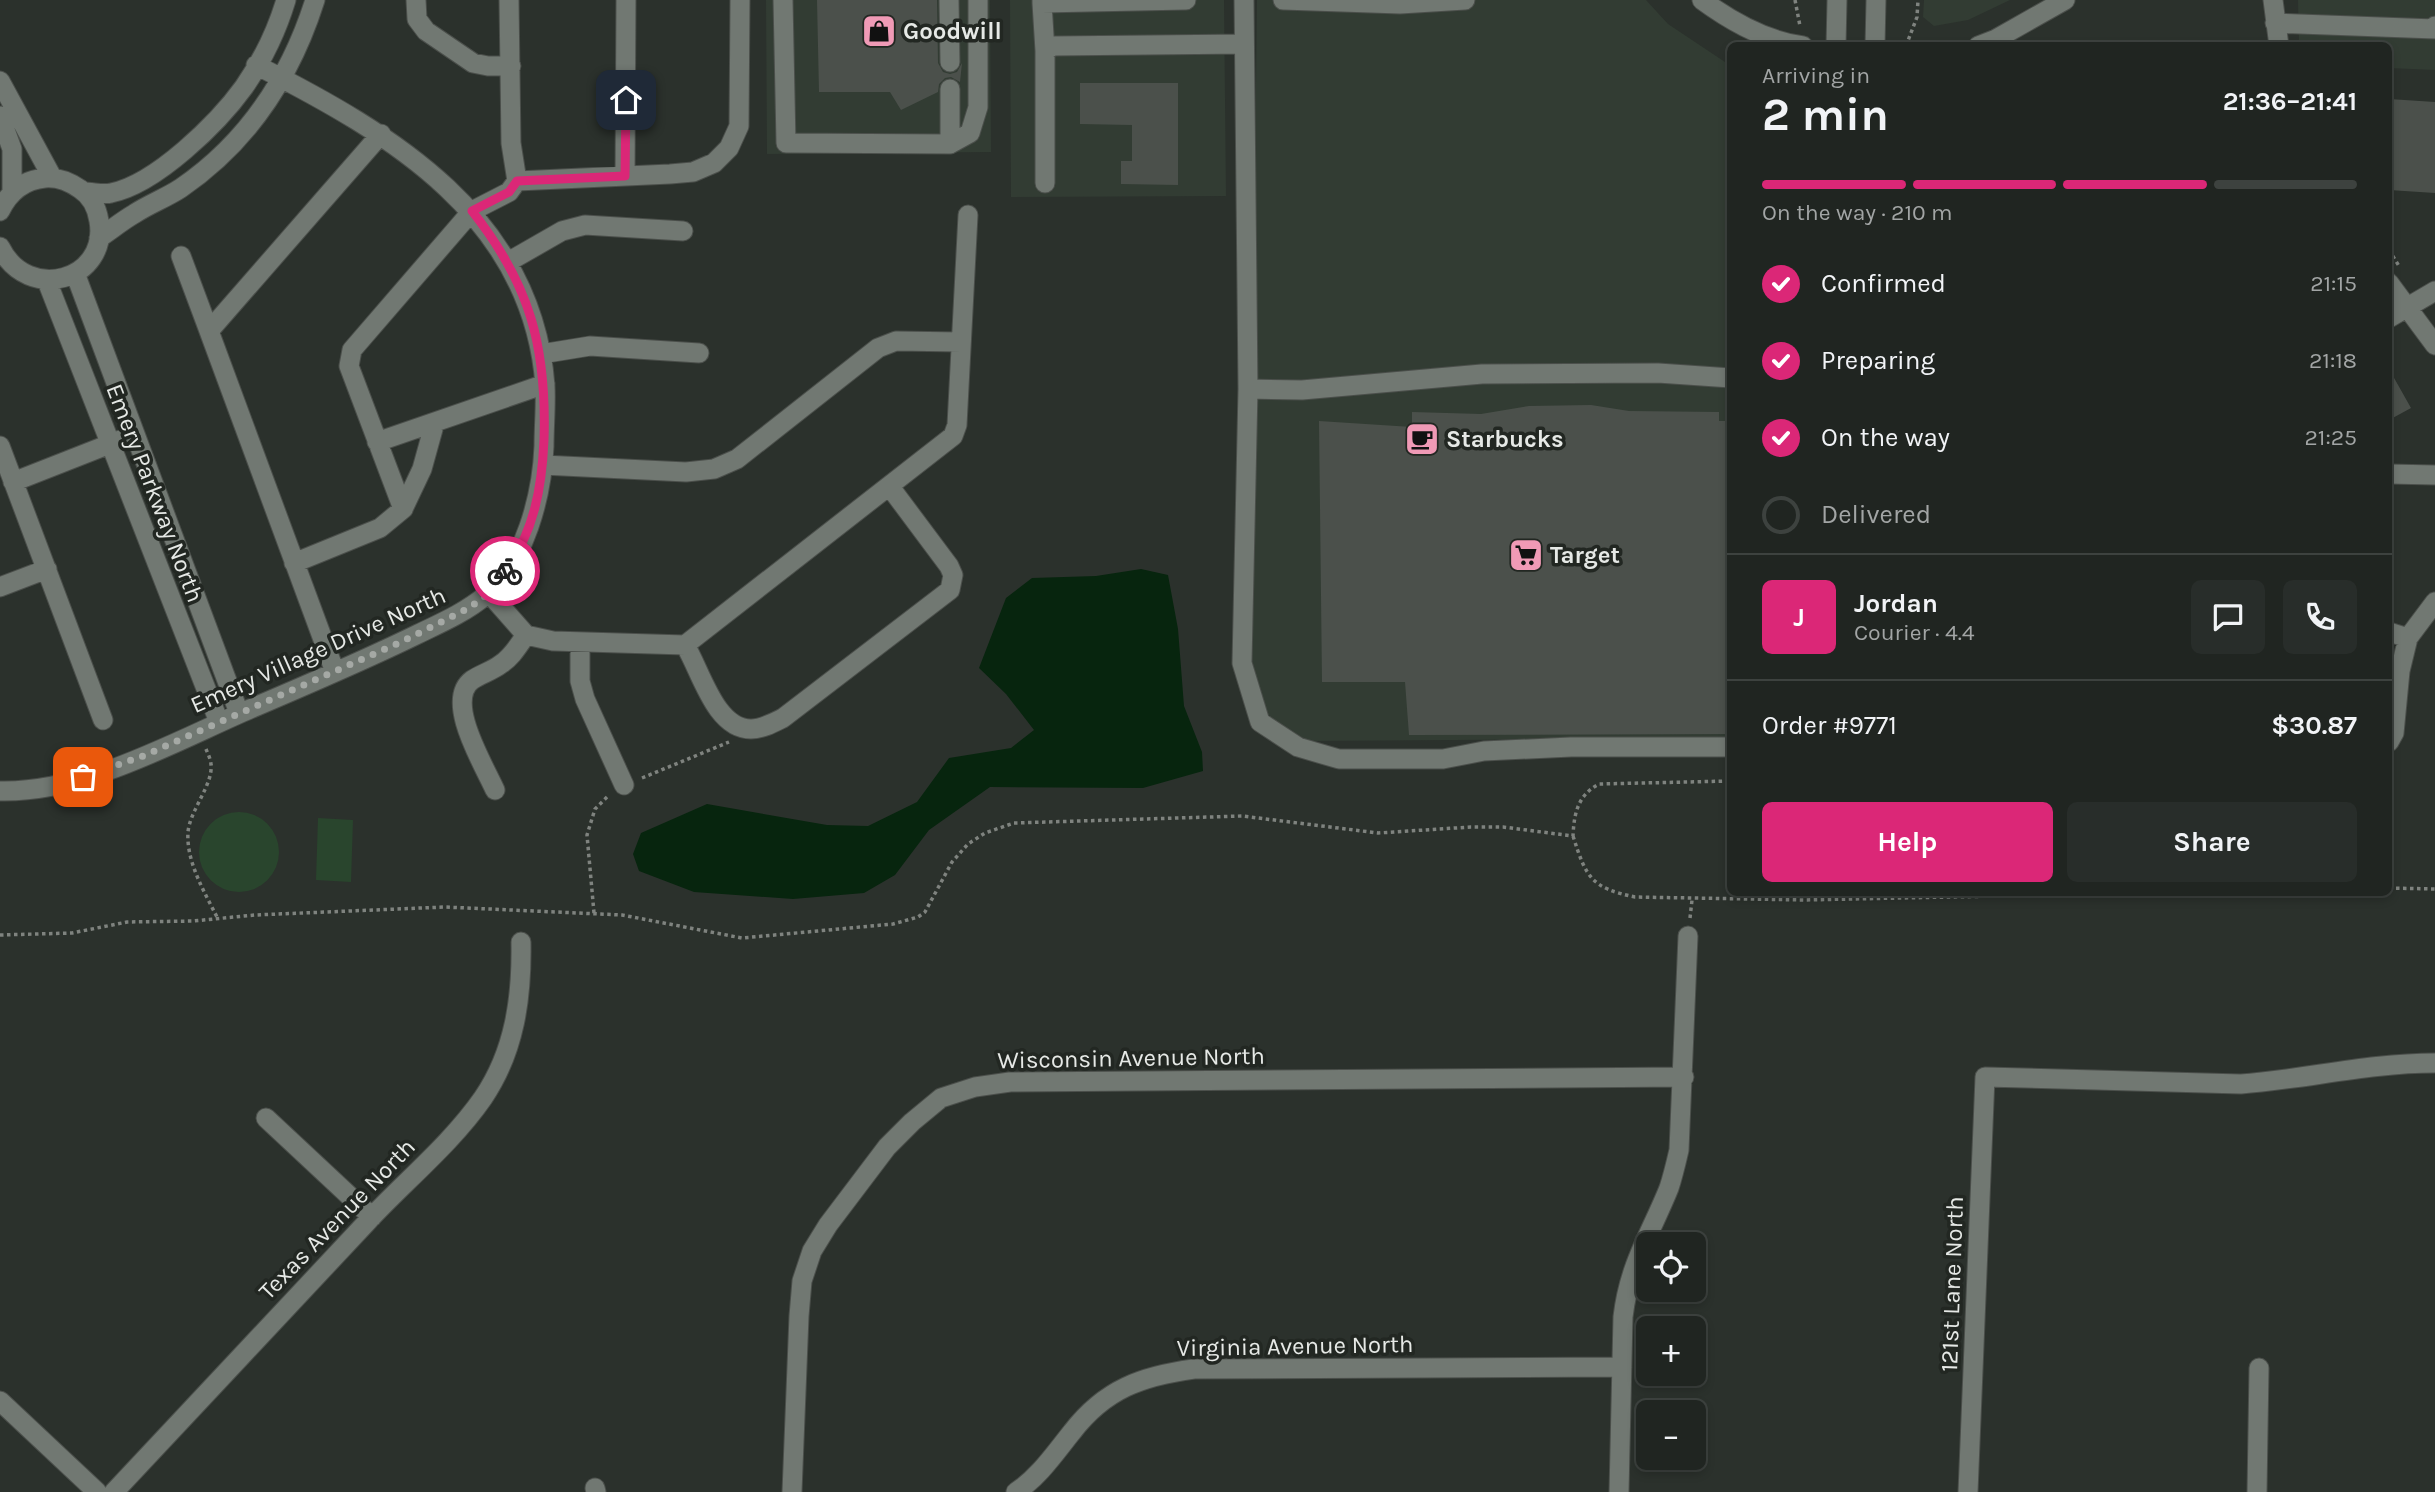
<!DOCTYPE html>
<html lang="en">
<head>
<meta charset="utf-8">
<style>
	:root { --surface:#202521; --page:#282d2a; --text:#f1f3f6; --muted:#a2a5a5; --line:#3d423f; --accent:#db2777 }
	body { margin:0; font-family:Karla,sans-serif; background:var(--page); color:var(--text); height:100vh; display:flex; flex-direction:column; font-size:26px; white-space:nowrap }
	* { box-sizing:border-box; margin:0 }
	p { font-size:23px; color:var(--muted) }
	.icon { flex:none; width:38px; height:38px; fill:none; stroke:currentColor; stroke-width:2; stroke-linecap:round; stroke-linejoin:round }
	.map { position:relative; flex:1; overflow:hidden }
	.panel { position:absolute; left:1727px; top:42px; width:665px; height:854px; display:flex; flex-direction:column; background:var(--surface); border-radius:10px; box-shadow:0 4px 10px #0003,0 0 0 2px var(--line) }
	.panel>* { flex:none }
	.buttons { position:absolute; left:1636px; top:1232px; display:grid; gap:14px }
	.buttons a { display:grid; place-items:center; width:70px; height:70px; border-radius:10px; background:var(--surface); box-shadow:0 4px 10px #0003,0 0 0 2px var(--line); font-size:35px }
	.pin { position:absolute; display:grid; place-items:center; width:60px; height:60px; color:#fff; margin:-30px; border-radius:14px; box-shadow:0 4px 10px #0006 }
	.courier { position:absolute; display:grid; place-items:center; width:70px; height:70px; margin:-35px; border:5px solid #db2777; border-radius:50%; background:#fff; color:#222; box-shadow:0 2px 9px #0007 }
	.overview em { font-style:normal; font-weight:700 }
	.overview div { display:flex; flex-direction:column-reverse }
	.overview { display:flex; align-items:center; justify-content:space-between; height:119px; padding:0 35px }
	h1 { font-size:46px; font-weight:700; line-height:52px }
	.bar { display:grid; grid-template-columns:repeat(4,1fr); gap:10px 7px; align-content:center; height:84px; padding:0 35px }
	.bar i { height:9px; border-radius:5px; background:var(--line) }
	.bar .on { background:var(--accent) }
	.bar p { grid-column:span 4 }
	.line { display:flex; align-items:center; gap:18px; padding:0 35px; border-top:2px solid var(--line) }
	.line div { flex:1 }
	.round { display:grid; place-items:center; flex:none; width:74px; height:74px; border-radius:10px; background:var(--page) }
	ol { padding:0 35px; list-style:none }
	li { display:flex; align-items:center; gap:21px; height:77px }
	li p { margin-inline-start:auto }
	li .icon { padding:7px; border-radius:50%; background:var(--accent); color:#fff; stroke-width:4 }
	li:last-child { color:var(--muted) }
	li i { width:38px; height:38px; border:4px solid var(--line); border-radius:50% }
	.primary-button { display:flex; gap:14px; margin-top:auto; padding:14px 35px }
	.primary-button a { flex:1; height:80px; border-radius:10px; background:var(--accent); color:#fff; font-size:28px; font-weight:700; line-height:80px; text-align:center }
	.primary-button a+a { background:var(--page); color:var(--text) }
	.map>svg:first-child { display:block }
	.built { fill:#323c33 }
	.green { fill:#29452d }
	.water { fill:#07250e }
	.building { fill:#4b504b }
	.lines { fill:none; stroke-linecap:round; stroke-linejoin:round }
	.minor-casing { stroke:#4b4f4b; stroke-width:21 }
	.path { stroke:#7f837f; stroke-width:3.5; stroke-dasharray:3.5 3.5; stroke-linecap:butt }
	.minor { stroke:#717872; stroke-width:19 }
	.done { stroke:#a5a9a5; stroke-width:7; stroke-dasharray:0 12.6 }
	.route { stroke:#db2777; stroke-width:9 }
	.labels { text-anchor:middle; dominant-baseline:central; stroke-width:7; stroke-linejoin:round; paint-order:stroke }
	.poi-label { font-size:24px; font-weight:bold; fill:#e6e9e6; stroke:#222722; text-anchor:start }
	.street-label { font-size:24px; fill:#e6e9e6; stroke:#222722 }
</style>
</head>
<body>
<div class="map">
<svg width="2435" height="1492" viewBox="0 0 2435 1492">
	<rect width="100%" height="100%" fill="#2b312c"/>
	<path class="built" d="M766,0h224l1,152 -224,2z
		M1010,0h214l2,196 -215,1z
		M1257,0h389l22,24 63,42v672l-425,3 -42,-23 -15,-56z
		M1924,0h86l-42,20 -34,6 -11,-9z
		M2298,0h137v70l-46,-2v-22l-90,-1z"/>
	<path class="green" d="M199 852a40 40 0 1 1 80 0a40 40 0 1 1-80 0Z
		M318,818l35,2 -2,62 -35,-2z"/>
	<path class="water" d="M1141,569l27,6 10,54 6,77 18,46 1,19 -60,17 -153,-1 -61,43 -34,45 -31,18 -71,6 -99,-7 -55,-21 -6,-17 8,-21 66,-29 120,21 41,1 49,-24 32,-44 62,-10 23,-18 -28,-36 -27,-26 27,-70 26,-20 64,-2z"/>
	<path class="building" d="M817,0h120l1,63 5,9 7,2 7,-2 5,-9 -2,19 -9,-5 -6,1 -6,6 -1,8 -37,18 -11,-18h-71z
		M1080,83h98v102l-57,-1v-23h11v-36l-52,-1z
		M2389,99l46,3v91l-46,-3z
		M2389,369l22,39 -22,12z
		M1591,405l38,6 90,1v9h12v313l-322,1 -4,-53h-83l-3,-261 93,6v-15l69,2 48,-8z"/>
	<g class="lines">
		<g class="minor-casing">
			<path id="minor" d="M416,0l1,19 9,12 47,32 15,3h23
				M783,0l3,143 164,1 20,-11 8,-26v-107
				M949,0l1,62
				M1042,0v3l144,-3
				M1244,0l4,389 54,1 180,-16 176,-1 73,5
				M1283,0l117,4 65,-4
				M1702,0c30,22 64,41 101,46
				M2273,0l6,46
				M1042,3l3,48
				M2275,23l160,6v-3
				M1836,46l1,-46
				M1875,46l1,-46
				M1978,46l18,-7 69,-39
				M0,81l52,96
				M0,116l12,33v44
				M950,144v-55
				M625,176l1,-176
				M517,181l153,-7 23,-2 21,-9 15,-15 10,-22 1,-126
				M1045,183v-132l8,-5 191,-2
				M84,192c9,0 19,3 27,1 45,-9 107,-70 133,-106 18,-26 33,-57 42,-87
				M0,211c9,-19 23,-31 45,-33 13,-1 25,4 35,11 11,7 17,19 19,32 10,59 -71,83 -99,26
				M99,238c12,-8 23,-17 35,-24 15,-10 32,-16 47,-26 67,-46 110,-112 134,-188
				M181,256l28,75
				M508,262l54,-31 23,-6 98,6
				M75,273l164,440
				M47,281l172,441
				M2389,283l46,62
				M2389,318l46,-27
				M541,354l49,-8 109,7
				M1248,389l-6,274 18,59 38,25 41,12h104l41,-8 87,-4h160
				M377,442l168,-58
				M0,446l103,274
				M543,465l143,7 28,-3 23,-10 141,-111 18,-7 65,1
				M2389,474l46,1
				M13,482l107,-42
				M403,509l19,-40 13,-47
				M294,563l86,-35 23,-19 -54,-143 3,-16 120,-139 37,-19 8,-11 -6,-38 -2,-143
				M0,587l47,-18
				M489,593l37,42 27,6 132,4 268,-209 4,-11 11,-210
				M2389,632l19,6
				M580,642v39l5,18 39,86
				M685,645c16,26 30,84 66,84 11,0 22,-6 32,-11l167,-128 3,-15 -4,-9 -59,-79
				M335,672l-126,-341 172,-197
				M2389,742l5,-9 6,-62 8,-33 27,-36
				M495,790c-11,-25 -51,-89 -23,-110 9,-6 20,-9 29,-16 11,-7 17,-18 25,-29
				M0,791c87,2 179,-52 257,-85 54,-23 108,-46 161,-72 23,-11 48,-22 68,-39 39,-33 56,-99 58,-149 0,-20 2,-40 1,-60 -12,-169 -153,-252 -289,-321
				M266,1118l106,99
				M0,1401l97,91
				M595,1488l1,4
				M114,1492c84,-90 169,-180 253,-270 38,-41 84,-78 116,-124 32,-47 39,-101 38,-156
				M792,1492l7,-176 3,-35 10,-30 16,-26 59,-78 25,-25 29,-24 34,-11 35,-5 674,-5
				M1016,1492c23,-15 39,-39 56,-60 33,-43 70,-56 122,-63l428,-2
				M1619,1492l4,-175c6,-52 27,-82 46,-129 4,-12 7,-25 10,-38l9,-214
				M1968,1492l17,-415 256,7c65,-5 128,-21 194,-21
				M2257,1492l2,-124"/>
		</g>
		<path class="path" d="M1795,0l5,26
			M1906,46l11,-29 1,-17
			M2389,250l10,16
			M206,749c2,5 5,11 5,16 2,20 -21,45 -23,67 -2,30 17,61 30,87
			M642,778l87,-36
			M1573,836c13,41 18,52 62,61l169,3 390,-8
			M2389,888l46,1
			M594,913l-7,-78 8,-26 13,-13
			M1690,918l2,-18
			M0,935l72,-2 55,-11 66,-1 62,-6 190,-8 177,8 120,23 151,-14 25,-7 7,-5 27,-50 16,-18 17,-11 29,-10 228,-7 136,17 93,-6h32l70,9c1,-23 5,-41 26,-52l132,-3"/>
		<use href="#minor" class="minor"/>
	</g>
	<g class="lines">
		<path class="done" d="M83,777l60,-21 258,-114 68,-34 20,-15 16,-22"/>
		<path class="route" d="M505,571c29,-38 37,-84 39,-131 3,-93 -14,-156 -72,-229l37,-19 8,-11 108,-5 1,-76"/>
	</g>
	<defs>
		<g id="shop-square" transform="scale(1.75)"><rect x="-9" y="-9" width="18" height="18" rx="4" fill="#f09ab6" stroke="#222722"/><path d="M-5-2.5h2.3a2.7 3.5 0 0 1 5.4 0H5L5.5 6h-11ZM-1.5-2.5h3a1.5 2.3 0 0 0-3 0Z" fill="#111"/></g>
		<g id="cafe-square" transform="scale(1.75)"><rect x="-9" y="-9" width="18" height="18" rx="4" fill="#f09ab6" stroke="#222722"/><path d="M-5.5-4.5H6V0H3Q3 3.5 0 3.5H-2.5Q-5.5 3.5-5.5 0ZM3-3.2v2h1.7v-2ZM-6 4.5H4V6H-6Z" fill="#111"/></g>
		<g id="supermarket-square" transform="scale(1.75)"><rect x="-9" y="-9" width="18" height="18" rx="4" fill="#f09ab6" stroke="#222722"/><path d="M-6-5.5h2.5l.6 2H6L4.5 2H-2.5L-4.4-4H-6ZM-1.5 3.2a1.3 1.3 0 1 0 .1 0ZM3 3.2a1.3 1.3 0 1 0 .1 0Z" fill="#111"/></g>
	</defs>
	<g fill-rule="evenodd">
		<use href="#shop-square" x="879" y="31"/>
		<use href="#cafe-square" x="1422" y="439"/>
		<use href="#supermarket-square" x="1526" y="555"/>
	</g>
	<g class="labels">
		<g class="poi-label">
			<text x="903" y="31">Goodwill</text>
			<text x="1446" y="439">Starbucks</text>
			<text x="1550" y="555">Target</text>
		</g>
		<g class="street-label">
			<text transform="translate(155 493) rotate(69)">Emery Parkway North</text>
			<text transform="translate(318 650) rotate(-24)">Emery Village Drive North</text>
			<text transform="translate(1131 1058) rotate(-1)">Wisconsin Avenue North</text>
			<text transform="translate(337 1219) rotate(-46)">Texas Avenue North</text>
			<text transform="translate(1952 1284) rotate(-88)">121st Lane North</text>
			<text transform="translate(1295 1346) rotate(-1)">Virginia Avenue North</text>
		</g>
	</g>
</svg>
<div class="buttons">
<a><svg class="icon" aria-label="locate" viewBox="0 0 24 24"><circle cx="12" cy="12" r="6"/><path d="M12 2v4M12 18v4M2 12h4M18 12h4"/></svg></a>
<a>+</a>
<a>−</a>
</div>
<div class="pin" style="left:83px;top:777px;background:#ea580c"><svg class="icon" aria-label="bag" viewBox="0 0 24 24"><path d="M5 8h14l-1 12H6zM9 8a3 3 0 0 1 6 0"/></svg></div>
<div class="pin" style="left:626px;top:100px;background:#1f2937"><svg class="icon" aria-label="home" viewBox="0 0 24 24"><path d="M3 11l9-7 9 7M6 9v11h12V9"/></svg></div>
<div class="courier" style="left:505px;top:571px"><svg class="icon" aria-label="bike" viewBox="0 0 24 24"><circle cx="6" cy="16" r="4"/><circle cx="18" cy="16" r="4"/><path d="M6 16l4-8h5l3 8M10 8l3 8H6M13 5h3"/></svg></div>
<section class="panel">
<div class="overview"><div><h1>2 min</h1><p>Arriving in</p></div><em>21:36–21:41</em></div>
<div class="bar"><i class="on"></i><i class="on"></i><i class="on"></i><i></i><p>On the way · 210 m</p></div>
<ol>
<li><svg class="icon" aria-label="check" viewBox="0 0 24 24"><path d="M5 12l5 5 9-10"/></svg>Confirmed<p>21:15</p></li>
<li><svg class="icon" aria-label="check" viewBox="0 0 24 24"><path d="M5 12l5 5 9-10"/></svg>Preparing<p>21:18</p></li>
<li><svg class="icon" aria-label="check" viewBox="0 0 24 24"><path d="M5 12l5 5 9-10"/></svg>On the way<p>21:25</p></li>
<li><i></i>Delivered</li>
</ol>
<div class="line" style="height:126px"><b class="round" style="background:var(--accent);color:#fff">J</b><div><b>Jordan</b><p>Courier · 4.4</p></div><a class="round"><svg class="icon" aria-label="chat" viewBox="0 0 24 24"><path d="M4 5h16v11H9l-5 4z"/></svg></a><a class="round"><svg class="icon" aria-label="phone" viewBox="0 0 24 24"><path d="M5 4h4l2 5-3 2q2 4 5 5l2-3 5 2v4C11 20 4 13 5 4z"/></svg></a></div>
<div class="line" style="height:91px"><div>Order #9771</div><b>$30.87</b></div>
<div class="primary-button"><a>Help</a><a>Share</a></div>
</section>
</div>
</body>
</html>
